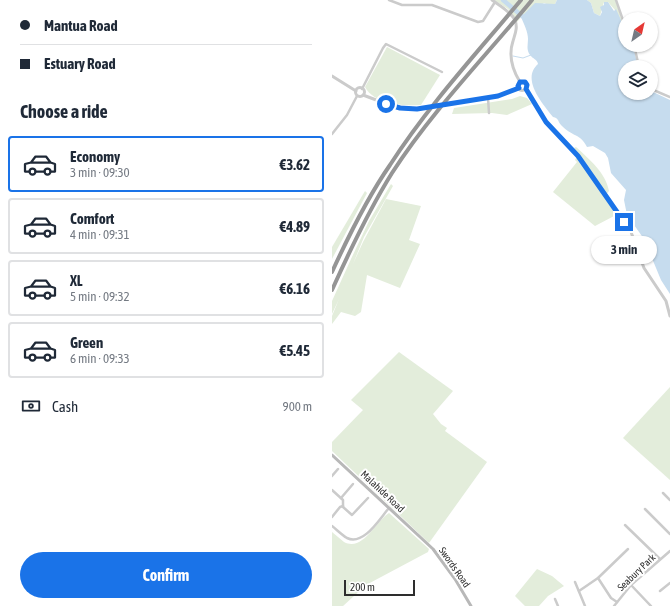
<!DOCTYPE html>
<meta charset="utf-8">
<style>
body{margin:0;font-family:"Asap Condensed",sans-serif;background:#f6f6f7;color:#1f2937;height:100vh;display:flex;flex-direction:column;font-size:15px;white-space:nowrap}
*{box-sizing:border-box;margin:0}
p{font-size:13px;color:#747a83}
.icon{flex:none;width:22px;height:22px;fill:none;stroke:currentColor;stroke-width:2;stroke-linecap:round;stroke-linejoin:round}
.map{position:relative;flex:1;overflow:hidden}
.sheet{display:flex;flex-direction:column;background:#fff;width:332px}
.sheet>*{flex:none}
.top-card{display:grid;align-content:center;height:88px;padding:0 20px;background:#fff}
.needle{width:26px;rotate:34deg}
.controls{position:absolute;left:286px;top:12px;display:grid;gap:8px}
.controls a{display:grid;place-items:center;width:40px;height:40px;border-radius:50%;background:#fff;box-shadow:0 1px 3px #0004;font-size:20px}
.scale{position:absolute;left:12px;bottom:10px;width:71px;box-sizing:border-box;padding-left:4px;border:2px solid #2e2e2e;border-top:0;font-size:11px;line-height:14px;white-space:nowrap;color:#2e2e2e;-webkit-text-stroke:3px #fff;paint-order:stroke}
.end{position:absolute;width:18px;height:18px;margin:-9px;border:5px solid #1a73e8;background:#fff;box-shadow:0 0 0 2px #fff}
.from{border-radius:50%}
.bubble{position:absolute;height:28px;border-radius:14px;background:#fff;box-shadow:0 1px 3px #0004;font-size:13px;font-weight:700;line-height:28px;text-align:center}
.top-card b{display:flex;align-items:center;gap:14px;height:38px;font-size:15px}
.top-card b+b{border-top:1px solid #e0e1e3}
.top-card i{width:10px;height:10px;background:#1f2937}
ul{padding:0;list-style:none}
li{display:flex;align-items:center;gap:12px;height:56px;margin:0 8px 6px;padding:0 12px;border:2px solid #e0e1e3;border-radius:4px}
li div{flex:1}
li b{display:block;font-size:15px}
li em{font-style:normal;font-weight:700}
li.on{border-color:#1a73e8}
li>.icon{width:36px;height:36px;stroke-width:1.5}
h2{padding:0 20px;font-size:18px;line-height:48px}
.pay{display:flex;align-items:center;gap:10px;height:44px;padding:0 20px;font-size:15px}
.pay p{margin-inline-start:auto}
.primary-button{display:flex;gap:8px;margin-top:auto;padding:8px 20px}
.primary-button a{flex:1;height:46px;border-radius:24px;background:#1a73e8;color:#fff;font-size:16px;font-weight:700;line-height:46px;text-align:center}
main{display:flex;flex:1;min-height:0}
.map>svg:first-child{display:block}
.green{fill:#e3eddb}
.water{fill:#c6dcee}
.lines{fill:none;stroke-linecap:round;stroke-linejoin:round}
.stream{stroke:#c6dcee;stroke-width:1}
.river{stroke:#c6dcee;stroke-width:4.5}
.minor{stroke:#cbcbcb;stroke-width:2.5}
.tertiary{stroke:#cbcbcb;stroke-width:3}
.secondary{stroke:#b8b8b8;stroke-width:3}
.motorway{stroke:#959595;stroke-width:4}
.route{stroke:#1a73e8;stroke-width:5}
.labels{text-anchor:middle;stroke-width:4;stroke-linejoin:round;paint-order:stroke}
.street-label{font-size:10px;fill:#2e2e2e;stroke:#fff}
</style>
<main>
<section class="sheet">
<div class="top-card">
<b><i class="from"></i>Mantua Road</b>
<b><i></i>Estuary Road</b>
</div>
<h2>Choose a ride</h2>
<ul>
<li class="on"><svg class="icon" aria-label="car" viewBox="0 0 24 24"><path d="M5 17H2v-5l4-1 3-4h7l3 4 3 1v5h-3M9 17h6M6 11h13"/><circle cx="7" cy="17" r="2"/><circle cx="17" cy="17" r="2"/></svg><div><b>Economy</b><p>3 min · 09:30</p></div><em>€3.62</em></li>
<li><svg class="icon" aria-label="car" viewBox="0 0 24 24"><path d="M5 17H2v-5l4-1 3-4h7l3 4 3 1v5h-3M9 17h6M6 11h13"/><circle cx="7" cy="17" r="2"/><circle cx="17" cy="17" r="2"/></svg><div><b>Comfort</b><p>4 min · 09:31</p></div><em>€4.89</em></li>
<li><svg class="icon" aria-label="car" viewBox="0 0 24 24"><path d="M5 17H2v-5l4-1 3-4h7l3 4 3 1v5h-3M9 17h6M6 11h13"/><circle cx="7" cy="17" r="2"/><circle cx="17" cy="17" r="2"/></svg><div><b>XL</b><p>5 min · 09:32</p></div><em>€6.16</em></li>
<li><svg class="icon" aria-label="car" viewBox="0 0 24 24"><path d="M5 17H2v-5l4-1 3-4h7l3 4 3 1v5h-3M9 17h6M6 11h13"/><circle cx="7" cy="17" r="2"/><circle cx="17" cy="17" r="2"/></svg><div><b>Green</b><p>6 min · 09:33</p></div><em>€5.45</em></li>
</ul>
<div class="pay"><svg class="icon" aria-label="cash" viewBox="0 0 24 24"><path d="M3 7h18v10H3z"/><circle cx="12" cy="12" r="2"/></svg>Cash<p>900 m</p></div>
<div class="primary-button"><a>Confirm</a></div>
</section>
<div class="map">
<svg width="338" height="606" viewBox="0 0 338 606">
<rect width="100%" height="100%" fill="#fff"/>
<g class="green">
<path d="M162 0H225L223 4 217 5 212 3 190 16 185 22 176 9Z"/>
<path d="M255 0H283L293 29 283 10 276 2H272L268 16 262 13 259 3Z"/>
<path d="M55 47 108 75 89 105C72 106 43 105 33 87Z"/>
<path d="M188 96 195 98 200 104 175 115 160 113 120 114 122 108 180 99Z"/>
<path d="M244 147C257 159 274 173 277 191L273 196 284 215 263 226 221 192 245 162 243 160 246 155 242 148Z"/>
<path d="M59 184 61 186 32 237 21 264 31 242 54 199 89 206 77 240 88 244 68 288 35 275 29 312 23 316 9 312 0 324V316L7 299 0 314V301L19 259 37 221Z"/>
<path d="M33 191 35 193 0 259V247Z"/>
<path d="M67 352 121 391 101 414 109 424 115 428 113 431 155 462 97 543 0 451V442L31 410 19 400Z"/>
<path d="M338 387V480L291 438Z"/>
<path d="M57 513 97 549 96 552 34 585 11 606H0V532C4 535 8 539 12 542 31 552 44 521 57 513Z"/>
<path d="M205 569 220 576 232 586 216 596 207 606H193L183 596Z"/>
</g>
<path class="water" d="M225 0H255L259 3 262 13 268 16 270 12 268 7 272 5V2H276L282 11 284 9 293 29V45H301L306 67H293V93H319V91L338 100V294L329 280 312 239 295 215 292 200 294 190 279 173 276 158 273 153 261 146 255 147C248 133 240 137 229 125 226 122 227 118 221 117 210 103 189 79 206 64 205 59 201 59 198 55 194 50 196 44 196 39 196 32 192 24 189 17L203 3 223 4Z"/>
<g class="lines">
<path class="stream" d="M181 56 191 58 199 55"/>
<path class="river" d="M171 0 190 16"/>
<g class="minor">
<path d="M57 0 70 5H100L146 22 151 21 163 2"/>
<path d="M284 0 293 26"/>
<path d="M302 45 307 67"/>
<path d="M30 89 51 48 54 44 110 72"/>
<path d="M319 89 338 97"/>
<path d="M156 98 157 113"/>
<path d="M0 134 15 115 25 96"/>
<path d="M0 476 6 469"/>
<path d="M0 490 11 500V507L20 515 36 498"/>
<path d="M331 493 338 500"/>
<path d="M9 498 21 484"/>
<path d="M313 509 338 534"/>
<path d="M0 517 8 507 11 506"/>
<path d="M293 525 328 559"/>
<path d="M0 526C5 530 10 535 15 538 32 546 48 518 57 508"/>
<path d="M266 578 279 598 285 602"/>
<path d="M243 582 253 606"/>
<path d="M299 585 319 606"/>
<path d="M247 591 266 578 296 549"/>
<path d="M328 591 338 583"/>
<path d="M223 599 226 606"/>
<path d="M282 606 299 585 338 551"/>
</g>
<g class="tertiary">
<path d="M160 0C168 6 178 11 183 20 186 28 183 34 181 41 176 56 180 69 188 82"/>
<path d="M0 76 24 91"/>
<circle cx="190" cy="86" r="4.5"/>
<circle cx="28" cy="92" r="4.5"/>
<path d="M194 89 214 122 246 156 299 232 312 268 334 301 338 316"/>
<path d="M31 95 60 106 85 109 166 96 187 88"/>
</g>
<path class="secondary" d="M0 455 101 549 123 579 139 606"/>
<g class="motorway">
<path d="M0 272C17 235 35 198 58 165 96 106 144 54 189 0"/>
<path d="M0 290C18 250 37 210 60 173 100 111 153 57 200 0"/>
</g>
</g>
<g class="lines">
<path class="route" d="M54 104 68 108 85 109 166 96 187 88 186 86 188 82H193L195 85 194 89 214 122 246 156 292 222"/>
</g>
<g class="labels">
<g class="street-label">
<text transform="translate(51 491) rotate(43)" y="4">Malahide Road</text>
<text transform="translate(123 567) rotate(55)" y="4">Swords Road</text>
<text transform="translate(304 572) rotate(-44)" y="4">Seabury Park</text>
</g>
</g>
</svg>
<div class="controls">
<a><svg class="needle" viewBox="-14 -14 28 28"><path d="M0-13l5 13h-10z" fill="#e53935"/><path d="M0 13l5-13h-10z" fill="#747a83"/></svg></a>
<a><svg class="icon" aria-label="layers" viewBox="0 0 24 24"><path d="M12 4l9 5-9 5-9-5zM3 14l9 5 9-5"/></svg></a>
</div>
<div class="scale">200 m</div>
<i class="end from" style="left:54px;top:104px"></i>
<i class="end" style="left:292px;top:222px"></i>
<div class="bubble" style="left:259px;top:236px;width:66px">3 min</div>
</div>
</main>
